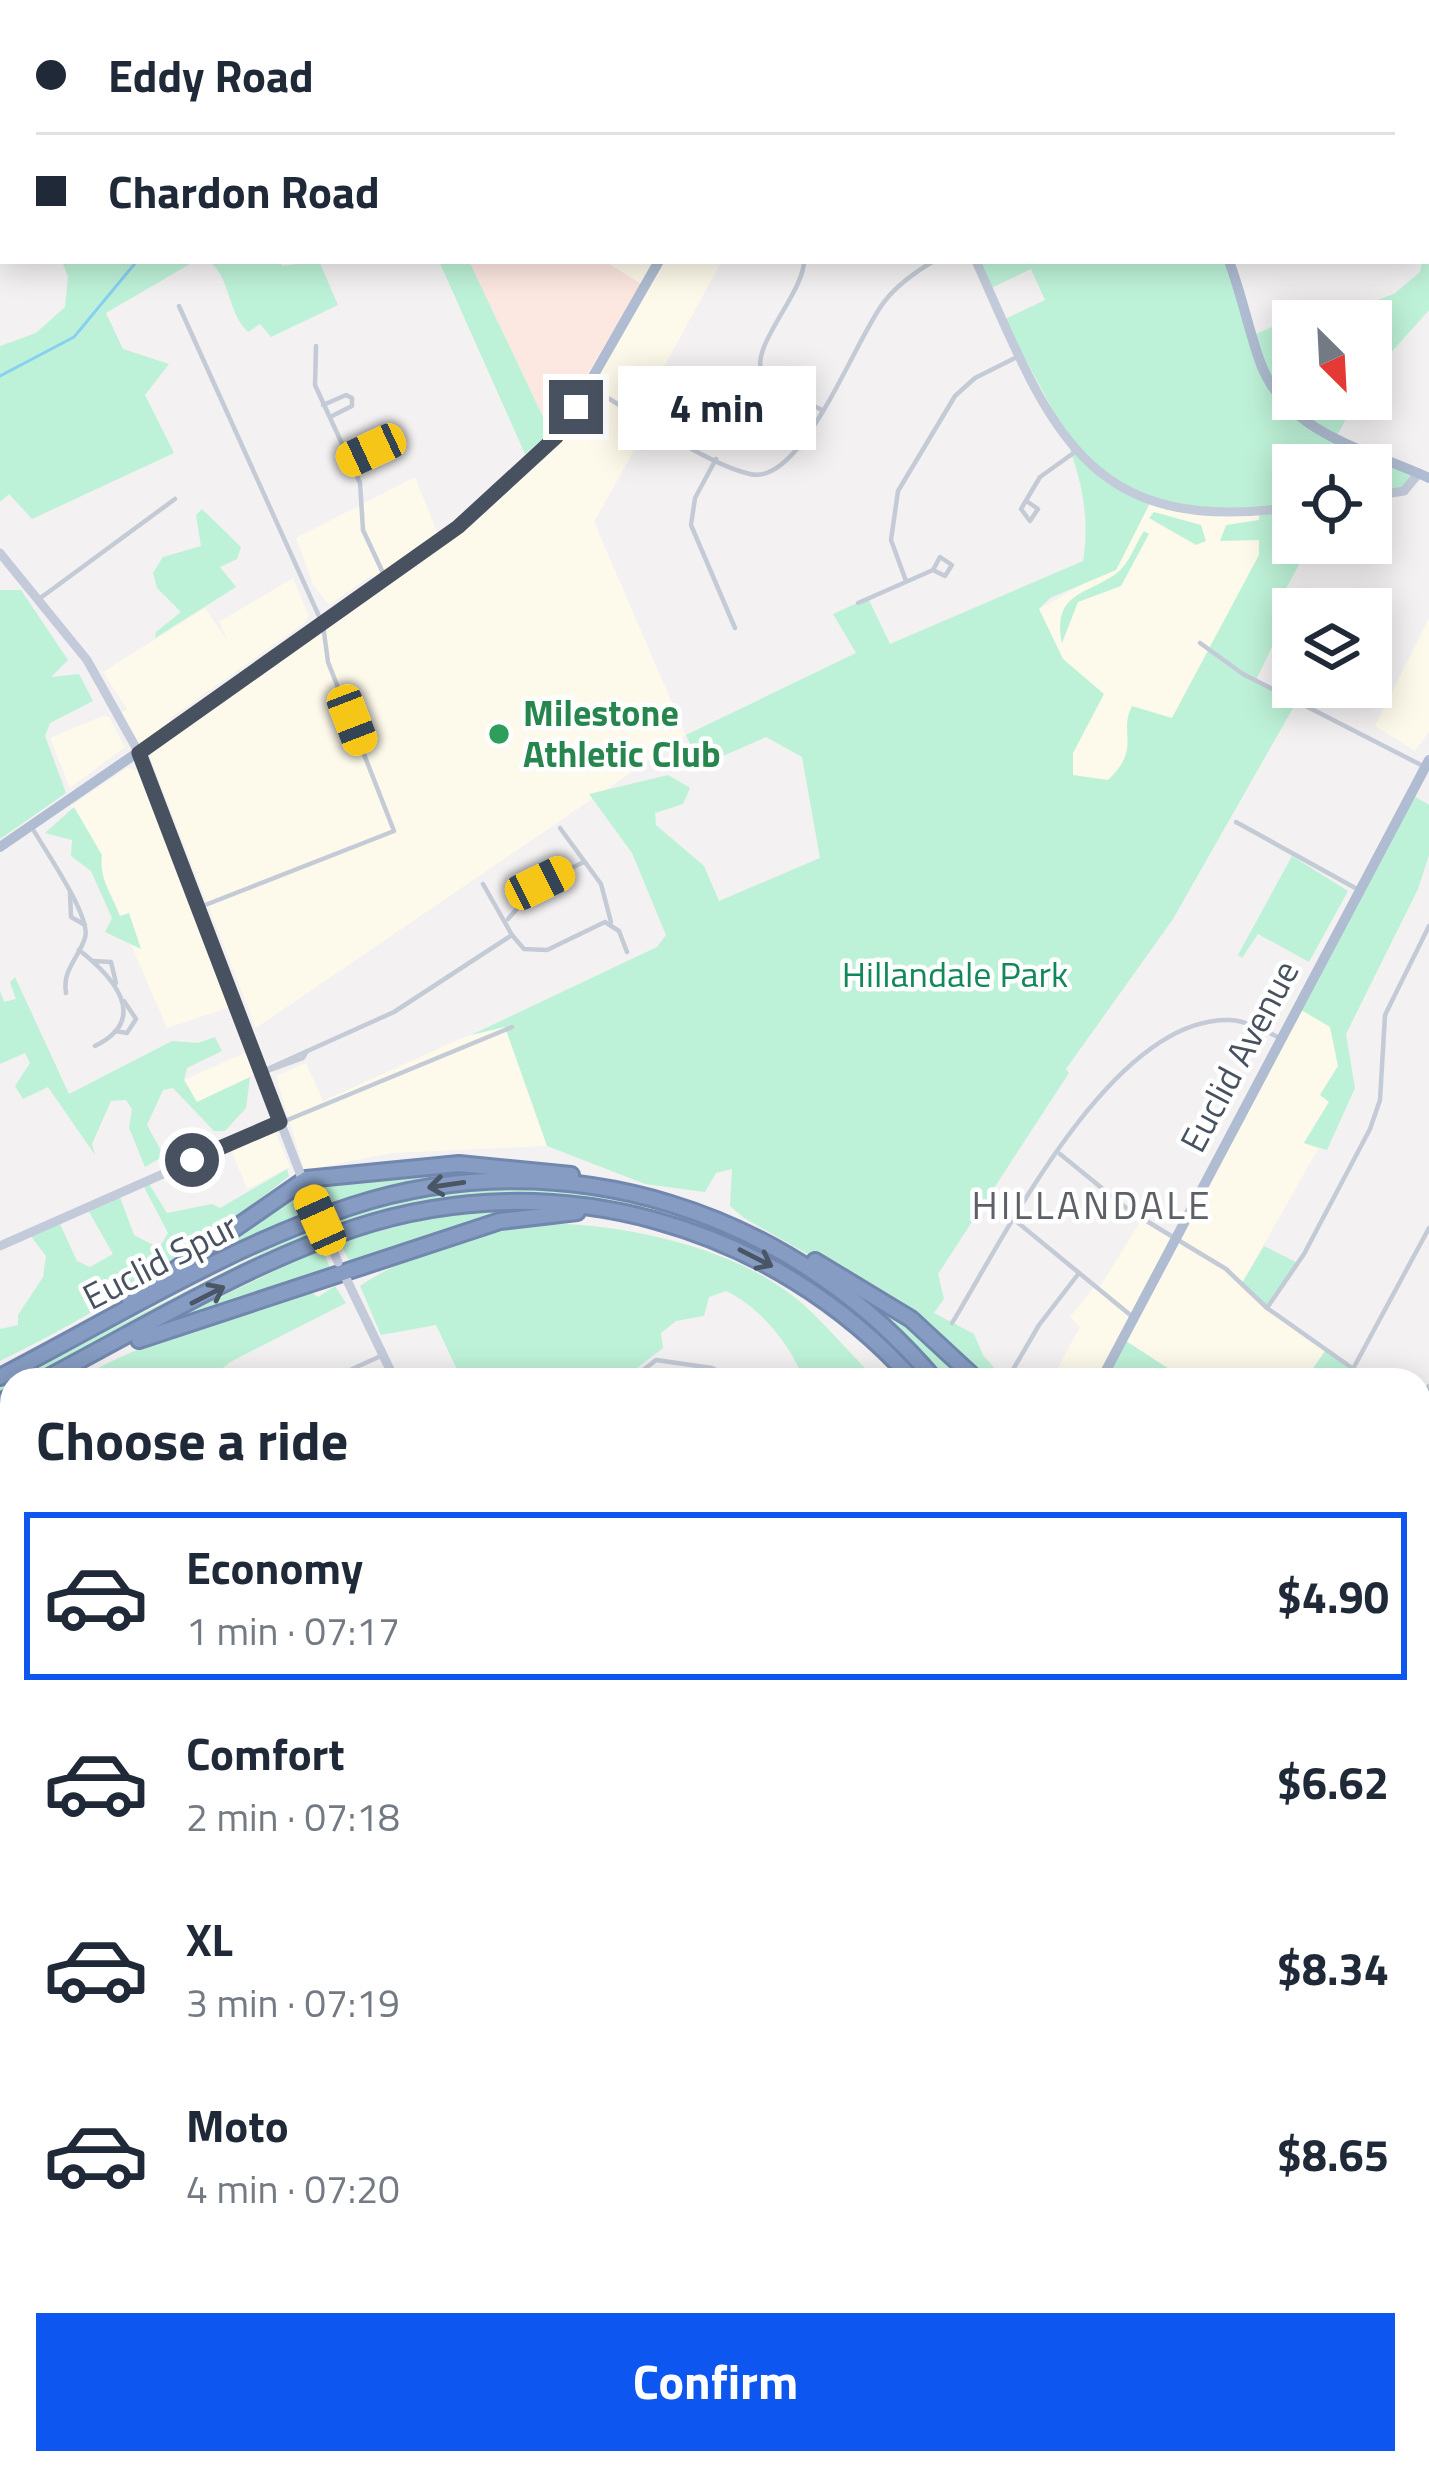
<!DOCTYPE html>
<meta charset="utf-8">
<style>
body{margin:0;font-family:"Titillium Web",sans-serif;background:#f2f2f3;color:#1f2937;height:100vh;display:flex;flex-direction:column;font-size:45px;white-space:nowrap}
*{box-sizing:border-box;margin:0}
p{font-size:39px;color:#747a83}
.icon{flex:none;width:66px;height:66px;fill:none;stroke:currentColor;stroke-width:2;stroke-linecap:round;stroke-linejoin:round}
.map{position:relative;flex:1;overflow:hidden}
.drawer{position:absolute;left:0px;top:1368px;width:1431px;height:1107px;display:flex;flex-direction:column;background:#fff;border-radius:36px 36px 0 0;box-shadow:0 6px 30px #0003}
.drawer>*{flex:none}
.hud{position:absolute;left:0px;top:0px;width:1431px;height:264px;box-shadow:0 6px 30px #0003;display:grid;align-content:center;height:264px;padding:0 36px;background:#fff}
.needle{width:78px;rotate:156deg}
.fabs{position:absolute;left:1272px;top:300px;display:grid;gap:24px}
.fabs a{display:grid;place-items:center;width:120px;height:120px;border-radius:0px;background:#fff;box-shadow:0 6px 30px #0003;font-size:60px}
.end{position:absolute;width:54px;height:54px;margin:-27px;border:15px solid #475160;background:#fff;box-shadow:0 0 0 6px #fff}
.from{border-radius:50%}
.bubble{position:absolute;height:84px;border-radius:0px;background:#fff;box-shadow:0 6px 30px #0003;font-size:39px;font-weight:700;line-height:84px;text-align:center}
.car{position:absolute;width:36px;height:72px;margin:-36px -18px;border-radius:15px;box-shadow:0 0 9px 3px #0007;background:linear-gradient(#f5c518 24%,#345 0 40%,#f5c518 0 76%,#345 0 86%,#f5c518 0)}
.hud b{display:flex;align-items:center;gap:42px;height:114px;font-size:45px}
.hud b+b{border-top:3px solid #e0e1e3}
.hud i{width:30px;height:30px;background:#1f2937}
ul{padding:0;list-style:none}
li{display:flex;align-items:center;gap:36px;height:168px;margin:0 24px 18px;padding:0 12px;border:6px solid transparent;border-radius:0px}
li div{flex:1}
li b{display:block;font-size:45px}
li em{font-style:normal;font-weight:700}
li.on{border-color:#0e56f0}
li>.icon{width:108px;height:108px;stroke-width:1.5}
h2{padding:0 36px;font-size:54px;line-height:144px}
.cta{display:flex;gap:24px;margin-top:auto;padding:24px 36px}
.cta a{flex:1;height:138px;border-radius:0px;background:#0e56f0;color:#fff;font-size:48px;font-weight:700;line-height:138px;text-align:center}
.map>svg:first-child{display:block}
.commercial{fill:#fdfaeb}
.medical{fill:#fde7e1}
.green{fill:#bef2d8;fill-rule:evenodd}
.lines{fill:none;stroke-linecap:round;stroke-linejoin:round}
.stream{stroke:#88d0f2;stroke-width:3}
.highway-casing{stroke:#7187ae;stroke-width:20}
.street{stroke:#c4cbd6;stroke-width:4.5}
.secondary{stroke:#c3cbda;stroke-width:9}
.primary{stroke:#afbcd1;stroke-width:10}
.highway{stroke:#869cc2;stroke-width:14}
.rail-casing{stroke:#b3b5bb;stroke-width:8}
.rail{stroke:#fff;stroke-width:3;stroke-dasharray:9;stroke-linecap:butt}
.secondary-bridge{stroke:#c3cbda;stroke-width:9}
.oneway{stroke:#4a5565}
.route{stroke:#475160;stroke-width:15}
.leisure-dot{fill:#2e9e5b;stroke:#fff;stroke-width:4.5}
.labels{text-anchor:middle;stroke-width:9;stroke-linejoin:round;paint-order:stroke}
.leisure-label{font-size:36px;font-weight:bold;fill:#27864d;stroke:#fff;text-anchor:start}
.park-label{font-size:36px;fill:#12875a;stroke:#fff}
.street-label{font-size:36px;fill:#475160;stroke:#fff}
.neighbourhood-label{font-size:39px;letter-spacing:3px;fill:#5d6066;stroke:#fff}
</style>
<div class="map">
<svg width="1429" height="2474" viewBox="0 0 1429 2474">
<rect width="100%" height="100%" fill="#f3f1f1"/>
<g class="commercial">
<path d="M479 261H722L638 414 650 422 594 522 686 735 256 1028 151 760 152 751 487 511 557 440Z"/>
<path d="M415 477 439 537 376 581 372 575 329 605 313 585 296 538Z"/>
<path d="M1151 501 1259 512V555L1172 718 1108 780 1080 779 1072 775 1073 753 1104 694 1063 659 1039 609 1120 563Z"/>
<path d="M293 578 309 616 303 624 169 719 174 727 139 751 121 713 127 709 103 672 205 608 229 643 219 622Z"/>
<path d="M1429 618V732L1415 751 1375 726Z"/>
<path d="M102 716 109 717 125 747 70 788 50 738Z"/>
<path d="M127 768 138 770 145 784 231 1007 167 1028 71 806Z"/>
<path d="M1298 1008 1330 1027 1338 1066 1320 1094 1329 1101 1304 1143 1318 1149 1242 1283 1325 1351 1305 1380H1186L1123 1339 1101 1380H1051L1080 1327 1070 1317 1095 1286 1099 1288 1142 1219 1174 1238Z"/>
<path d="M505 1026 547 1146 392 1153 304 1170 276 1076 306 1063 323 1101 464 1037Z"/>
<path d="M249 1051 257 1074 197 1102 184 1080Z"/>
<path d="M273 1127 290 1167 247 1189 229 1144Z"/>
<path d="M450 2463H519L545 2474H445Z"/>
<path d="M569 2463H628L624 2474H564Z"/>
</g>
<path class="medical" d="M469 261H605L641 284 555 428 545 421Z"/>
<g class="green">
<path d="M1138 0H1429V310L1371 375V321H1293V399H1357L1335 439 1419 473 1404 491 1371 496V465H1293V543H1311L1273 612 1285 620 1256 680 1297 701 1173 919 1066 1069 1069 1073 938 1274 944 1299 934 1313 974 1334 983 1355 1005 1380H986L932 1325 744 1218 730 1206 732 1169 716 1173 705 1192 645 1184 547 1146 505 1027 471 1035 657 947 666 935 632 853 589 794 668 775 690 788 683 804 655 813 656 825 704 866 719 901 820 858 802 757 766 737 700 766 686 735 856 653 833 614 868 598 890 644 1083 561C1098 471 1045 397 1003 320L1045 300 1031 269 989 289 976 261H1229L1254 335 1303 313 1320 320 1394 294 1420 272 1422 261H1428V3ZM1151 501 1196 514 1259 513V520L1226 525 1220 541 1259 540V555L1172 718 1132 706C1118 733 1142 748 1108 780L1073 775V753L1104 694 1063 659 1039 609 1050 598 1116 570Z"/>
<path d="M62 261H195L106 313 123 349 169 364 145 395 174 453 32 519 9 494 0 502V346L36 333 65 307 68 277Z"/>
<path d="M209 261H280L282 266 319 261 338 305 271 337 260 324 248 332C226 310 232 280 209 261Z"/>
<path d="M439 261H469L545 421 555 428 525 454Z"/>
<path d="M202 509 241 547 237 559 220 567 236 587 155 638 156 632 181 612 157 588 153 573 163 557 201 546 196 515Z"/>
<path d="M1154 512 1201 525 1206 541 1196 545 1149 518Z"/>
<path d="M1144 531 1149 534 1121 586 1078 602 1062 643C1052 592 1087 595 1117 573 1130 563 1135 544 1144 531Z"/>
<path d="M0 590H21L68 660 51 677 79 674 93 701 50 723 45 736 66 793 0 839Z"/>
<path d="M1411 794 1429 805V855L1418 889 1346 1034 1355 1088 1327 1150 1304 1143 1329 1102 1320 1095 1338 1066 1330 1027 1298 1008Z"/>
<path d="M74 807 102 855C99 879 111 892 120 916L129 913 141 949 105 932 112 918 91 871 71 856 72 840 45 833Z"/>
<path d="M1292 856 1348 891 1309 962 1258 934 1242 958 1238 955Z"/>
<path d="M15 977 69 1094 172 1041 198 1043 215 1037 222 1051 187 1068 184 1080 197 1102 250 1077 246 1108 225 1131H214L173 1088 163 1090 147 1125 164 1156 145 1167 129 1128 132 1109 126 1100 111 1101 92 1144 95 1155 48 1087 23 1099 15 1086 30 1063 25 1053 0 1064V991L4 1002 16 999 10 982Z"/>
<path d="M453 1168 496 1174 401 1186 325 1208 316 1188Z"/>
<path d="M287 1169 289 1176C200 1248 103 1311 0 1361V1329L18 1325V1315L43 1277 46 1256 30 1235 60 1224 77 1261 90 1267 113 1254 88 1210 120 1197 134 1235 159 1248 168 1233 143 1185 149 1184 167 1213 212 1204 220 1208Z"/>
<path d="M517 1186C640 1194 760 1227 857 1308 882 1329 905 1356 928 1380H921C768 1205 551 1158 334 1228L330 1220 416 1196Z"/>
<path d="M295 1192 308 1215 164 1285Z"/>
<path d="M544 1208 351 1264 339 1241 456 1212Z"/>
<path d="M542 1223C625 1224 740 1247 805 1306 830 1329 852 1356 877 1380H804C791 1345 759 1306 726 1291L709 1297 704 1316 676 1321 661 1333 663 1348 621 1380H462L436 1325 381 1335 360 1286C411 1251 481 1235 542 1223Z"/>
<path d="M313 1227 317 1235 28 1380H12V1389L0 1395V1385Z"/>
<path d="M1264 1246 1298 1263 1267 1308 1242 1283Z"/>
<path d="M322 1248 331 1270 165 1324Z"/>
<path d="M335 1286 346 1303 230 1362 208 1380H77C150 1336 232 1321 311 1292L318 1297Z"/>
<path d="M856 1292 890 1309 973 1380H944L908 1337Z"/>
<path d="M1123 1339 1186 1380H1101Z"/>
<path d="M1325 1351 1354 1371 1347 1380H1305Z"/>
<path d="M12 1458V1579L6 1572 0 1575V1465Z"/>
<path d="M1429 1771V1894L1419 1889V1794Z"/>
<path d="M0 1908 12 1918V2112L0 2099Z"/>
</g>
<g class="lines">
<g class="stream">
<path d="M1314 0 1329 3"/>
<path d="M442 3 447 0"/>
<path d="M1363 3 1364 0"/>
<path d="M0 23H3"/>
<path d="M0 376 74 337 137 261"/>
</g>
<g class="highway-casing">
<g id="highway">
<path d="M815 1261 911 1319 977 1380"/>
<path d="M130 1301 306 1179 459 1164 571 1175"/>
<path d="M139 1340 500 1221 577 1212"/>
<path d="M0 1377C114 1318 229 1246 352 1206 565 1137 793 1211 935 1380"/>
<path d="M43 1380C144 1327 247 1264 355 1228 555 1162 773 1224 913 1380"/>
<path d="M0 1402 12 1396"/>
<path d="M1419 1906 1429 1911"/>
<path d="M1419 1927 1429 1933"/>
</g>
</g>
<g class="street">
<path d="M681 3 689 0"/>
<path d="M804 261C804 293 747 350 763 374 773 390 804 400 820 409"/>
<path d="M179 306 323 625 328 662 394 831 200 907"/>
<path d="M316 346 315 385 360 483 363 530 384 575"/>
<path d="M588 386C630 410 705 464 750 474 802 487 855 339 884 302 898 284 915 272 934 261"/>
<path d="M323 405 346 395 352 398V406L330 417"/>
<path d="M716 459 695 498 691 525 735 628"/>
<path d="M349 460 371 450 380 457 357 475"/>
<path d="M1028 502 1038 509 1030 521 1021 509 1040 477 1075 452"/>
<path d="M906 581 891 540 898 491 955 396 975 378 1019 356"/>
<path d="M39 599 175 499"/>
<path d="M858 603 933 570 940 557 952 565 945 576 933 570"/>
<path d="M1200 643 1243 674 1425 767"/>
<path d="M1236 822 1357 889"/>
<path d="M31 826C44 849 92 917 85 938 78 959 62 970 66 993"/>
<path d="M560 828 601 884 611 922"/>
<path d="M483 884 512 935"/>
<path d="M70 893 71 917 85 925"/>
<path d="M508 919 540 883 584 862"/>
<path d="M79 950C111 975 152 1018 95 1046"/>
<path d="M93 961 111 962 116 983"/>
<path d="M115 1031 127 1033 136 1019 124 1001"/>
<path d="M263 1071 394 1012 512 935 524 949 547 950 605 922 619 931 627 952"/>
<path d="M265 1072 303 1058 307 1051"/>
<path d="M285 1121 512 1027"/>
<path d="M1060 1154 1130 1211 1226 1269 1267 1308 1369 1380"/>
<path d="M1017 1222 1134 1318"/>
<path d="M1267 1308 1304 1254 1370 1129 1380 1100 1385 1015 1429 926"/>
<path d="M952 1323C1006 1235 1112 1016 1230 1020 1248 1021 1265 1031 1282 1039"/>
<path d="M328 1380 383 1355"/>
<path d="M631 1380 656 1360 712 1368 735 1380"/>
<path d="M1007 1380 1039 1325 1079 1273"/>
<path d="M1347 1380 1429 1228"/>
<path d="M1419 1405 1429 1386"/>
<path d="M1419 1411 1429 1416"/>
<path d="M1419 1615 1429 1599"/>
<path d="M5 1618 12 1631"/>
<path d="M0 1621 12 1615"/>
<path d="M0 1747 12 1758"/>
<path d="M0 1855 12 1866"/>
<path d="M0 2174 12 2186"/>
<path d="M0 2301 12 2312"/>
<path d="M0 2399 12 2409"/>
<path d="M56 2463 62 2474"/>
<path d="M242 2463 248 2474"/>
<path d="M530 2463 557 2474"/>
<path d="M307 2474 313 2463"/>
<path d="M896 2474 899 2463"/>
<path d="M1119 2474 1124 2463"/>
</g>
<g class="secondary">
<path d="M976 261C1049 424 1083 538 1293 507"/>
<path d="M1371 496 1404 491 1419 473"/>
<path d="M0 553 87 660 139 753 303 1181"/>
<path d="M0 1246 281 1122"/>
<path d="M343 1272 395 1380"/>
<path d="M142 2474 149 2463"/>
</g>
<g class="primary">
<path d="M770 0 771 3"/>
<path d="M1080 0 1081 3"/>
<path d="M1229 261C1241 293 1248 327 1259 359 1285 435 1365 448 1429 478"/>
<path d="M0 847 345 610 488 501 568 420 659 261"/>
<path d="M1101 1380 1429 760"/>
<path d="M625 2474 629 2463"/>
</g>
<use href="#highway" class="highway"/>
<g class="rail-casing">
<g id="rail">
<path d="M1419 1773 1429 1752"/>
<path d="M1419 2198 1429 2182"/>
<path d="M1080 2474 1085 2463"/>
<path d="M1245 2474 1251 2463"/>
</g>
</g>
<use href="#rail" class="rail"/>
<path class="secondary-bridge" d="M308 1194 338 1262"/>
</g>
<defs><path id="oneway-shaft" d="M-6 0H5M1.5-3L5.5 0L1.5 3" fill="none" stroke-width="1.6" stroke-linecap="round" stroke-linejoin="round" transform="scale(3)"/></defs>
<g class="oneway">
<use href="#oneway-shaft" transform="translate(446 1185) rotate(172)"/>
<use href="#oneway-shaft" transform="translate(756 1258) rotate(27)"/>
<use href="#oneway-shaft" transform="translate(208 1295) rotate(-27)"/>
</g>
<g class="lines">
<path class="route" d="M192 1160 280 1122 139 753 458 527 556 437 576 407"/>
</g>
<circle class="leisure-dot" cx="499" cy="734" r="12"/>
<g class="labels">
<g class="leisure-label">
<text x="523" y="726">Milestone<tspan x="523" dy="41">Athletic Club</tspan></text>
</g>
<g class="park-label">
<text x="955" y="987">Hillandale Park</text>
</g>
<g class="street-label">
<text transform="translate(1239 1056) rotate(-62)" y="13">Euclid Avenue</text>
<text transform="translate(160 1261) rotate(-27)" y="13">Euclid Spur</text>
</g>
<g class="neighbourhood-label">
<text x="1092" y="1219">HILLANDALE</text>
</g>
</g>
</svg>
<div class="fabs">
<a><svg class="needle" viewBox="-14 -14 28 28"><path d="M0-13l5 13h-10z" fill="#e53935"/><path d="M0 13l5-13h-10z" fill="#747a83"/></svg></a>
<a><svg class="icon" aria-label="locate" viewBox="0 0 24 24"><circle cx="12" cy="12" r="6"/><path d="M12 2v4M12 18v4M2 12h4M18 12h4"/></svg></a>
<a><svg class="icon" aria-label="layers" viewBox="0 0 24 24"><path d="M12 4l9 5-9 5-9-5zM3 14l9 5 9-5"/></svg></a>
</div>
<i class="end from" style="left:192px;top:1160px"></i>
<i class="end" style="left:576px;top:407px"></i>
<div class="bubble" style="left:618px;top:366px;width:198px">4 min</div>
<i class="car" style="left:371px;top:450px;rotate:245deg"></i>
<i class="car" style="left:352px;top:720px;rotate:159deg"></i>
<i class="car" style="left:540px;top:883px;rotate:64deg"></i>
<i class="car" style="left:320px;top:1220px;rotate:336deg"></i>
<div class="hud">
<b><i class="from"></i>Eddy Road</b>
<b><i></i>Chardon Road</b>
</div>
<section class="drawer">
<h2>Choose a ride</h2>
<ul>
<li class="on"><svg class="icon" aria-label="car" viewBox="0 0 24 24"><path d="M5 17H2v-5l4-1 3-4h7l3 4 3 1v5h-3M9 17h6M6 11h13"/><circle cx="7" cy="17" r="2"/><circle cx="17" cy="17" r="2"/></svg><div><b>Economy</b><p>1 min · 07:17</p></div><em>$4.90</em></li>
<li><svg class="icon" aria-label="car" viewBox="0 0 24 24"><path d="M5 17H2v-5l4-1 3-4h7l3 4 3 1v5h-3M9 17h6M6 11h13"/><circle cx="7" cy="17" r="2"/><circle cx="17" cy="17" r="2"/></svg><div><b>Comfort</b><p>2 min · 07:18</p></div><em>$6.62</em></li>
<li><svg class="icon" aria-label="car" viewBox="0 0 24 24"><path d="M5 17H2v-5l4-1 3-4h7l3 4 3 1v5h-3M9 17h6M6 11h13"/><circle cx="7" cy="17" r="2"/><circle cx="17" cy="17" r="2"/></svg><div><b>XL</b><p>3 min · 07:19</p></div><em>$8.34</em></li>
<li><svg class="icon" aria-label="car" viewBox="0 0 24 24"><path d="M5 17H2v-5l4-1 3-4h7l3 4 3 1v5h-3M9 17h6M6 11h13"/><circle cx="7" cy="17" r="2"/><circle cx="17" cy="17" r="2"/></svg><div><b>Moto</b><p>4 min · 07:20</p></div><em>$8.65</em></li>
</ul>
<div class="cta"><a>Confirm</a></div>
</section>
</div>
